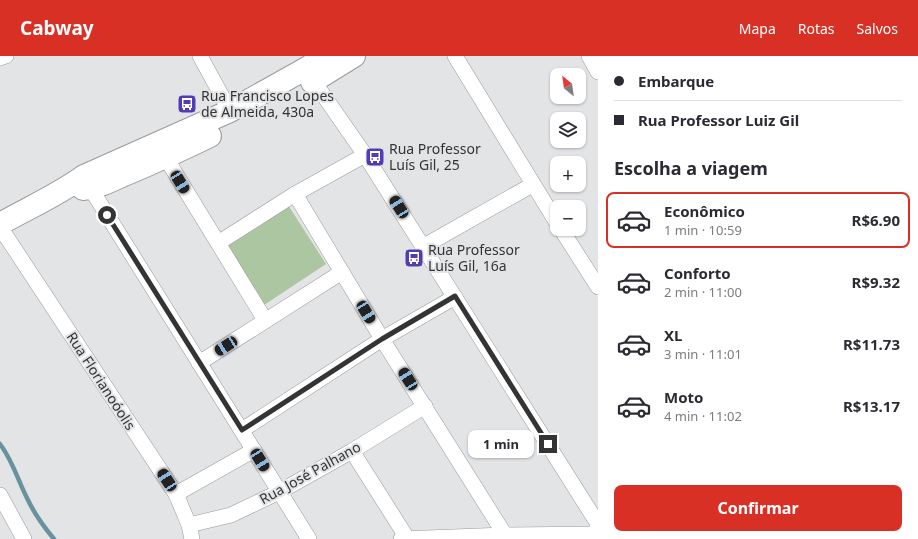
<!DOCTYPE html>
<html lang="pt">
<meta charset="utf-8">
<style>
body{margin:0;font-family:"Noto Sans",sans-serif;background:#f2f2f3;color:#2b2b33;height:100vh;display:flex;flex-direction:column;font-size:15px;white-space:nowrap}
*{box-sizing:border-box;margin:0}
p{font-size:13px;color:#7c7c81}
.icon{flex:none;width:22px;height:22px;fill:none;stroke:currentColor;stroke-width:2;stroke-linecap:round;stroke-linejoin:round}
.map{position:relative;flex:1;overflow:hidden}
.details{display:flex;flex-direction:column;background:#fff;width:320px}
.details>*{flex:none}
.top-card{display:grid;align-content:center;height:88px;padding:0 16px;background:#fff}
.needle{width:26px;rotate:331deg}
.tools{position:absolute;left:550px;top:12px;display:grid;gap:8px}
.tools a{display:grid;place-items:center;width:36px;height:36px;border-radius:8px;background:#fff;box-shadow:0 1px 3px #0004;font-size:20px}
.end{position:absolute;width:18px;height:18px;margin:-9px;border:5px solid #343435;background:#fff;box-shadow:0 0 0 2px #fff}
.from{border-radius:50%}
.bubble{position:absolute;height:28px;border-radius:8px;background:#fff;box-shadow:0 1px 3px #0004;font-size:13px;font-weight:700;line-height:28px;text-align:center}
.car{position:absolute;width:12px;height:24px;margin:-12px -6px;border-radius:5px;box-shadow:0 0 3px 1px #0007;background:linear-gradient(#222 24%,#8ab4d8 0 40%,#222 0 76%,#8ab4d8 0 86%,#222 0)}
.top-card b{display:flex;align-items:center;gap:14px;height:38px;font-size:15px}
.top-card b+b{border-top:1px solid #e1e1e2}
.top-card i{width:10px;height:10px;background:#2b2b33}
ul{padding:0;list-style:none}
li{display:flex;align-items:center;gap:12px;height:56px;margin:0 8px 6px;padding:0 8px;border:2px solid transparent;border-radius:8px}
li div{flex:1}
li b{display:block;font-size:15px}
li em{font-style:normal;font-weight:700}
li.active{border-color:#d93025}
li>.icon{width:36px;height:36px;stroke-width:1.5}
h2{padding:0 16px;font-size:18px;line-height:48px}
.button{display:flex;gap:8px;margin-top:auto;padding:8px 16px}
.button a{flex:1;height:46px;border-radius:8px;background:#d93025;color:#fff;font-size:16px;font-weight:700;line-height:46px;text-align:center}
header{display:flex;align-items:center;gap:24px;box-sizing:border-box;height:56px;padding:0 20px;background:#d93025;color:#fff}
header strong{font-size:19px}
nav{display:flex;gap:22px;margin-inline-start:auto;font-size:14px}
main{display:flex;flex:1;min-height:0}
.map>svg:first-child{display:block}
.green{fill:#abc6a0}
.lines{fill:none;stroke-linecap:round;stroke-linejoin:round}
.stream{stroke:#68929d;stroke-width:4.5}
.minor-casing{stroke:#999a9c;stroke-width:16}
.tertiary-casing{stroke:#999a9c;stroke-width:20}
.secondary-casing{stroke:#999a9c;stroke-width:24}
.minor{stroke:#fff;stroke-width:15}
.tertiary{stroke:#fff;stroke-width:19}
.secondary{stroke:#fff;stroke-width:22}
.route{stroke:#343435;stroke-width:5}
.labels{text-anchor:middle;stroke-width:4;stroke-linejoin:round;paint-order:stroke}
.poi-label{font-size:14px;fill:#343435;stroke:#e3e4e6;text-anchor:start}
.street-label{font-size:14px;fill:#343435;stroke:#e3e4e6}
</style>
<header>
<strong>Cabway</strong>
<nav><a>Mapa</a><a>Rotas</a><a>Salvos</a></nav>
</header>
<main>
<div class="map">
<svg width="598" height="483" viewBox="0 0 598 483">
<rect width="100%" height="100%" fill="#e3e4e6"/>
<path class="green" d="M288 149 326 208 264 249 228 190Z"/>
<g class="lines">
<path class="stream" d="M0 388C13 405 18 425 28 444 35 459 44 471 54 483"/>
<g class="minor-casing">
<g id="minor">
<path d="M200 0 230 55"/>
<path d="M455 0 557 167"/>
<path d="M589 0 598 16"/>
<path d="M0 2 6 0"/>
<path d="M308 17 365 99 598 468"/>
<path d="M166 102 265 264"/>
<path d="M86 125 309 483"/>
<path d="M295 138 382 283 505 479"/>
<path d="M0 171 176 438 189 469 192 483"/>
<path d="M561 173 598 231"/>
<path d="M218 187 295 138 365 99"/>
<path d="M424 190 532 129"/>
<path d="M199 307 342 216"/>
<path d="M242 374 382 283 455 241"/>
<path d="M352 395 407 482"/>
<path d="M176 438 254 394"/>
<path d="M0 439 24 483"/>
<path d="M189 469 231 459 279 436 352 395 425 350"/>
<path d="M401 483 505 479 597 478"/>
</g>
</g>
<g class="tertiary-casing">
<path id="tertiary" d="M595 483 598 475"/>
</g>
<g class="secondary-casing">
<g id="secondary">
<path d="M312 26 354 0"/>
<path d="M83 133C97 132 111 125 124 119 153 107 181 94 210 80"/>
<path d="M0 168C28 152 58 139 84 120L230 55 305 13 326 0"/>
</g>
</g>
<use href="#minor" class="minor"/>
<use href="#tertiary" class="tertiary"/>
<use href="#secondary" class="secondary"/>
</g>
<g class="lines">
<path class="route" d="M107 159 242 374 382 283 455 240 548 388"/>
</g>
<defs>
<g id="bus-square" transform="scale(1)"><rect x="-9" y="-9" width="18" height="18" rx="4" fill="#513cb4" stroke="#e3e4e6"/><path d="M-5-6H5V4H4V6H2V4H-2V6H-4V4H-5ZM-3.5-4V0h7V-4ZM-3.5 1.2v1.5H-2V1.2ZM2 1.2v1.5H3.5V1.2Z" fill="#fff"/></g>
</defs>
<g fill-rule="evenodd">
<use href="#bus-square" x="187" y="48"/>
<use href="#bus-square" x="375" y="101"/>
<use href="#bus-square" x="414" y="202"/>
</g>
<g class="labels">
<g class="poi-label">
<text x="201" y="45">Rua Francisco Lopes<tspan x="201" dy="16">de Almeida, 430a</tspan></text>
<text x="389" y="98">Rua Professor<tspan x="389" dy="16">Luís Gil, 25</tspan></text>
<text x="428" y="199">Rua Professor<tspan x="428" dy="16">Luís Gil, 16a</tspan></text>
</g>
<g class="street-label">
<text transform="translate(101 325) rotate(57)" y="5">Rua Florianoóolis</text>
<text transform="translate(310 417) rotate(-29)" y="5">Rua José Palhano</text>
</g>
</g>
</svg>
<div class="tools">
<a><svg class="needle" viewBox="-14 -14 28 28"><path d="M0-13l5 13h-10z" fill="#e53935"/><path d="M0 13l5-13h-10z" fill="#7c7c81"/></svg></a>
<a><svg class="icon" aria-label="layers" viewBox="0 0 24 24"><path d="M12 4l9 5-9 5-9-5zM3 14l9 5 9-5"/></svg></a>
<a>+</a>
<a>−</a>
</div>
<i class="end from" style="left:107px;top:159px"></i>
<i class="end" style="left:548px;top:388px"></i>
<div class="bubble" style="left:468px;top:374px;width:66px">1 min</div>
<i class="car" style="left:180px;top:126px;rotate:149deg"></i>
<i class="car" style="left:399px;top:151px;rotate:328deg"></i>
<i class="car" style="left:366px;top:256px;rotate:149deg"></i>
<i class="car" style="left:226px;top:290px;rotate:237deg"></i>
<i class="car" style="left:408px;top:323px;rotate:328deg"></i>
<i class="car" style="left:260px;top:404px;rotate:149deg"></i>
<i class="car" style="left:167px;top:424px;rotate:327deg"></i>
</div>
<section class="details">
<div class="top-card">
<b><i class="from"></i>Embarque</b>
<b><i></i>Rua Professor Luiz Gil</b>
</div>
<h2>Escolha a viagem</h2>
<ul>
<li class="active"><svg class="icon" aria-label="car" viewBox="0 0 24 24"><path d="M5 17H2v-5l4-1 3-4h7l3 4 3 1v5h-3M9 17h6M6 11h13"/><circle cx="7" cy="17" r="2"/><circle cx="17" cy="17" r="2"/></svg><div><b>Econômico</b><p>1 min · 10:59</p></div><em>R$6.90</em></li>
<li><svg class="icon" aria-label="car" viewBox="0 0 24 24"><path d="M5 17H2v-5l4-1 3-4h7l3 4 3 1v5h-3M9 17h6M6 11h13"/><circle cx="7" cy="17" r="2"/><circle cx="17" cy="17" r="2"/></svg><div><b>Conforto</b><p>2 min · 11:00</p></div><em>R$9.32</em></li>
<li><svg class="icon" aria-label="car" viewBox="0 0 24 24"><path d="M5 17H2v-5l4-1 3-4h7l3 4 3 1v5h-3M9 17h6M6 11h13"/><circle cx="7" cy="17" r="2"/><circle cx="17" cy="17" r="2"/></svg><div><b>XL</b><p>3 min · 11:01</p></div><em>R$11.73</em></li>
<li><svg class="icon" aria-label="car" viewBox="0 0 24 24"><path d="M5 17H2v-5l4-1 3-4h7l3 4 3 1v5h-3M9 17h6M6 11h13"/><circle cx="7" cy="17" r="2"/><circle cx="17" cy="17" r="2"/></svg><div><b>Moto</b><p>4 min · 11:02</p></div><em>R$13.17</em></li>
</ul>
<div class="button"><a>Confirmar</a></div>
</section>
</main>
